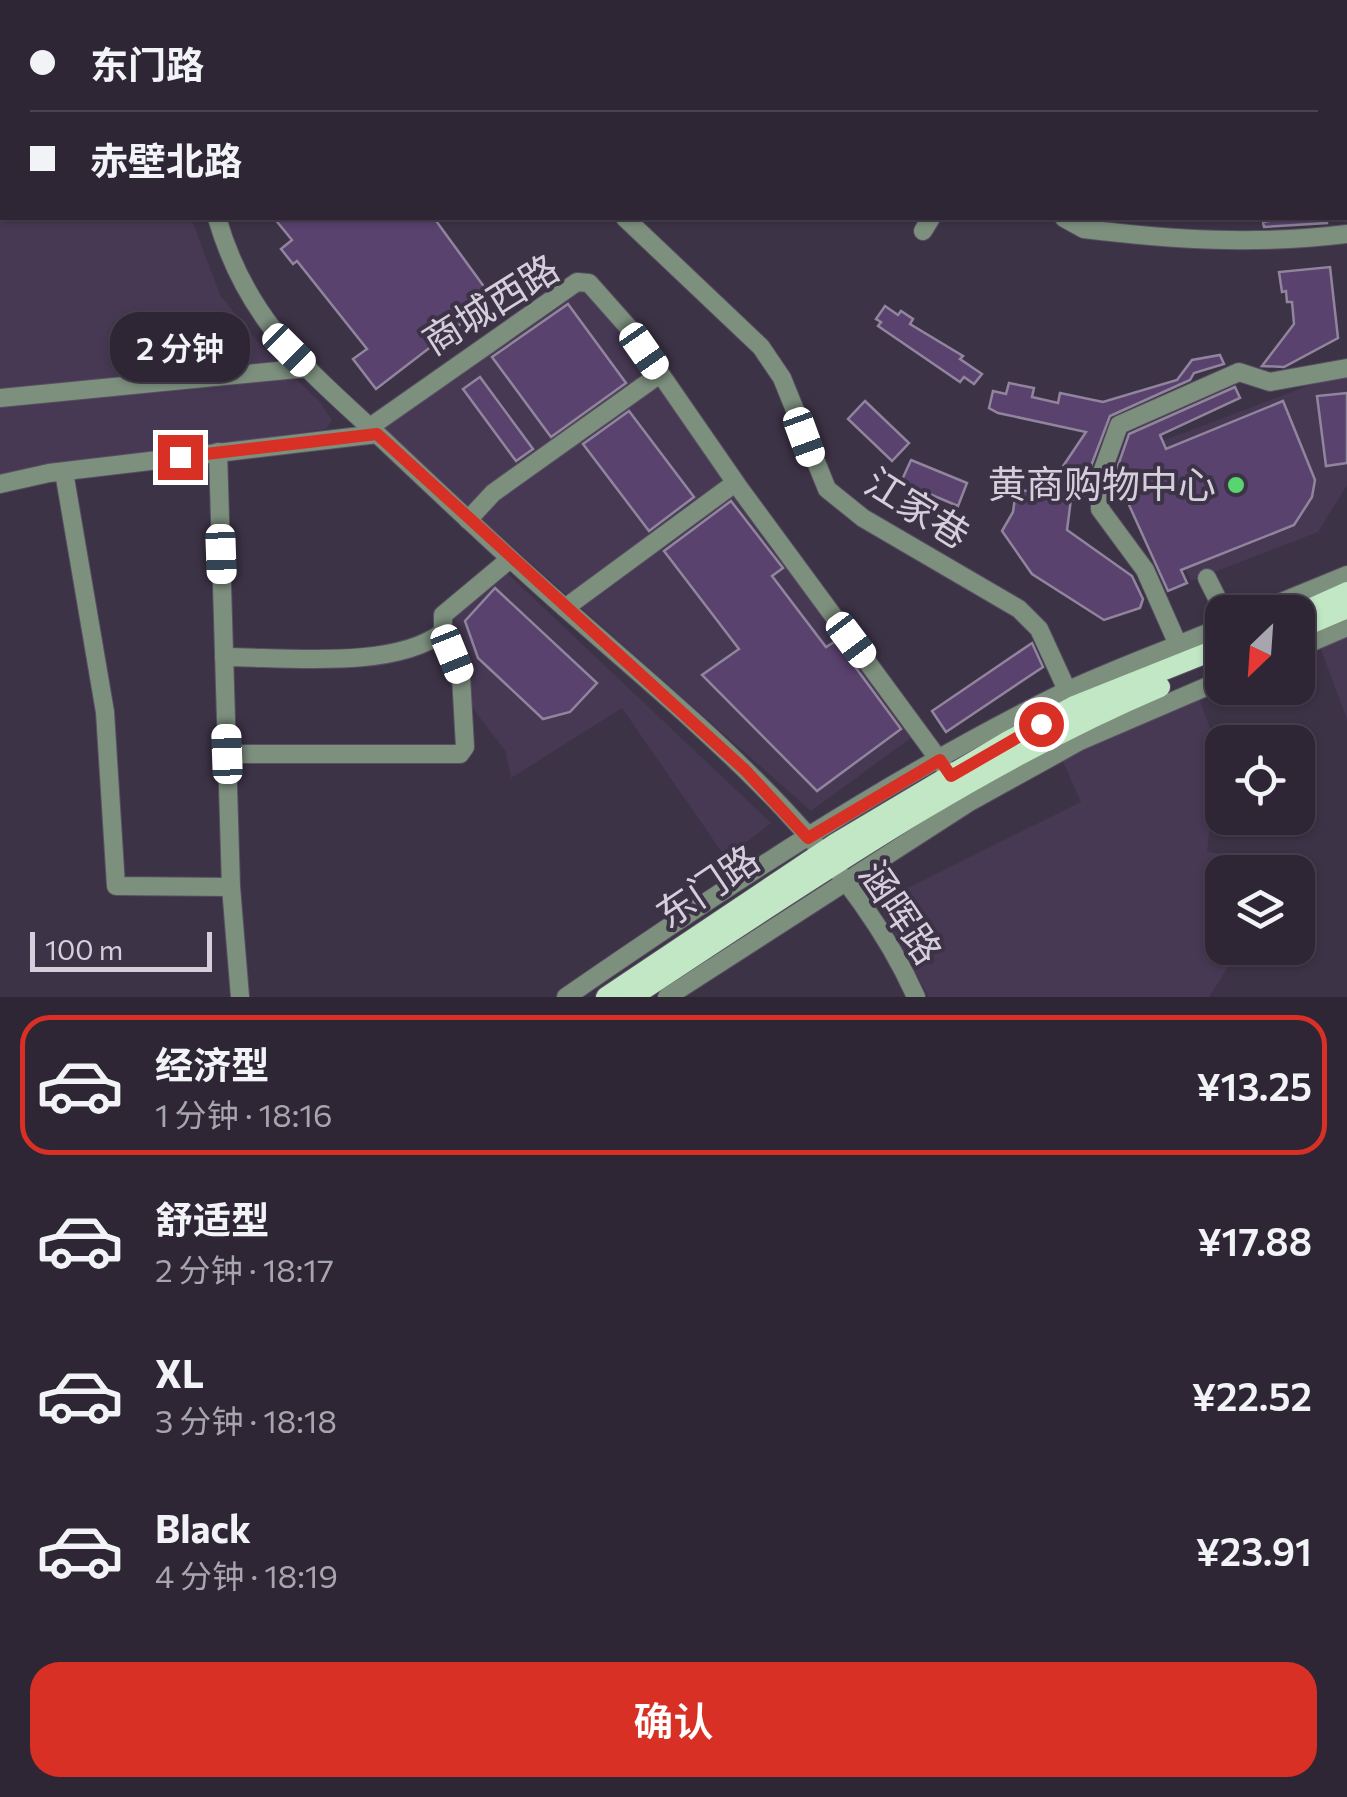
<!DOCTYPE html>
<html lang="zh">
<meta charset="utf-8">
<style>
body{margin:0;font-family:Commissioner,"Noto Sans SC",sans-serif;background:#362e3d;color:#f1f3f6;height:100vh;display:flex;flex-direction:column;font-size:38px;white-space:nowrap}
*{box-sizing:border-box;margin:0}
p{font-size:32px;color:#a7a5ad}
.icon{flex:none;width:55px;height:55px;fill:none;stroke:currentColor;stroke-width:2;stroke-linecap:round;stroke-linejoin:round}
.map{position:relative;height:997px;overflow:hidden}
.sheet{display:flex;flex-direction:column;background:#2e2635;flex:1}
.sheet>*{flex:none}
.banner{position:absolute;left:0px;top:0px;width:1348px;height:220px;box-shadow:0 2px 8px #0004,0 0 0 2px #494350;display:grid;align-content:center;height:220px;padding:0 30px;background:#2e2635}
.needle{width:65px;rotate:205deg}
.tools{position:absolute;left:1205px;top:595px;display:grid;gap:20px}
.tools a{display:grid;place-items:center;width:110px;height:110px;border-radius:20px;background:#2e2635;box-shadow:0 2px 8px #0004,0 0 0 2px #494350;font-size:50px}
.scale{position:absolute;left:30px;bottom:25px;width:182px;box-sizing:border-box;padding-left:10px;border:5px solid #d5cfdc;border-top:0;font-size:28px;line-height:35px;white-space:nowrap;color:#d5cfdc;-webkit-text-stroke:8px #3d3347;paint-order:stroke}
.end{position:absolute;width:45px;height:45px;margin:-22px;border:12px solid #d93025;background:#fff;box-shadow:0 0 0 5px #fff}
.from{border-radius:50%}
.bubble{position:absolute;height:70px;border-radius:30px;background:#2e2635;box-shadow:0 2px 8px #0004,0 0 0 2px #494350;font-size:32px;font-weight:600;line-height:70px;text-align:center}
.car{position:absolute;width:30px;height:60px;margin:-30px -15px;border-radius:12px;box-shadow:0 0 8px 2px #0007;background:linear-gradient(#fff 24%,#345 0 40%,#fff 0 76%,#345 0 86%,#fff 0)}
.banner b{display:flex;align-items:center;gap:35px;height:95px;font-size:38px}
.banner b+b{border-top:2px solid #494350}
.banner i{width:25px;height:25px;background:#f1f3f6}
ul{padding:18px 0 0;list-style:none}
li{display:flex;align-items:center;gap:30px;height:140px;margin:0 20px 15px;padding:0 10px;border:5px solid transparent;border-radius:30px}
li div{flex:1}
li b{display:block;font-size:38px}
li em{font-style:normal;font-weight:600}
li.selected{border-color:#d93025}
li>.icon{width:90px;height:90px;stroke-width:1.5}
.action{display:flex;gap:20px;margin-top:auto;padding:20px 30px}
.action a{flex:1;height:115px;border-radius:30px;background:#d93025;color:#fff;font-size:40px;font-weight:600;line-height:115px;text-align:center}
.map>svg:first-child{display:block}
.built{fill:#473954}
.building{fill:#59426e;stroke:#91859d;stroke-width:2.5}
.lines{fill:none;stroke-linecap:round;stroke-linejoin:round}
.minor-casing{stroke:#584f62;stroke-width:20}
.major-casing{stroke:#584f62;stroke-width:22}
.minor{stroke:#7d907e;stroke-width:18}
.major{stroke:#c1e7c4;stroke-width:20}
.route{stroke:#d93025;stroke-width:12}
.poi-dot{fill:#59d56f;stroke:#3d3347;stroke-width:4}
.labels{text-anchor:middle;stroke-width:8;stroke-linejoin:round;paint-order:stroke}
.street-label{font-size:38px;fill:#d5cfdc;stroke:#3d3347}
.poi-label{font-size:38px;fill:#d5cfdc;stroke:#3d3347;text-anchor:end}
</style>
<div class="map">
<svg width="1347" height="997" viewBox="0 0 1347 997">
<rect width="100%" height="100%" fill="#3d3347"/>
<g class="built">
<path d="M0 0 158 2H2L0 173Z"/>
<path d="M0 198 2 218H191L220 295 258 342 320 402 332 420 326 429 0 477Z"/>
<path d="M580 278 912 737 811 811 375 425Z"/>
<path d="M1347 371V485L1318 532 1191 581 1138 459 1144 448Z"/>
<path d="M487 565 506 572 771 823 726 858 622 708 511 778 506 752 440 665 433 623Z"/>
<path d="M1347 637V719L1320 647Z"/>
<path d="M1199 699 1218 749 1207 852 1283 860 1277 872H1222V948H1240L1209 997H929L878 903 1081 802 1062 759Z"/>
</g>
<g class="building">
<path d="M274 218H434L493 299 376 389 353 359 367 349 297 261 293 264 281 249 292 240Z"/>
<path d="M1288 218H1326L1327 223 1264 227 1263 222Z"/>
<path d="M1330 267 1338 338 1284 367 1262 366 1294 324 1292 302H1287L1286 291 1282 292 1279 272Z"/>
<path d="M568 304 626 383 551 437 492 357Z"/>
<path d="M885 306 898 315 901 311 913 319 910 324 963 356 960 359 982 374 974 384 964 377 960 382 878 326 881 322 876 319Z"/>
<path d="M1220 355 1224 364 1194 373 1190 380 1110 416 1088 474V489L1082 500 1071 499 1067 530 1132 576 1143 599 1140 608 1104 620 1032 574 1002 531 1013 512 1016 491 1047 490 1086 432 998 413 989 408 993 391 1006 394 1009 383 1034 388 1032 397 1058 403 1060 393 1103 402 1177 380 1192 360Z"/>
<path d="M480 377 533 449 516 461 463 389Z"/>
<path d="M1235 387 1240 398 1160 435 1166 449 1283 401 1315 480 1312 497 1294 525 1181 570 1187 583 1168 591 1115 474 1129 434Z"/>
<path d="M1347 393V463L1326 466 1317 396Z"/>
<path d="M865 401 909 443 892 461 848 419Z"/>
<path d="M629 411 694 497 649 531 583 444Z"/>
<path d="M911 460 967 483 958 506 901 482Z"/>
<path d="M731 501 783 568 772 576 826 647 836 641 901 729 817 791 702 675 739 649 664 551Z"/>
<path d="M495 588 597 683 570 712 543 719 478 658 465 621Z"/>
<path d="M1032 643 1043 667 946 732 932 711Z"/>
</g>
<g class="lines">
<g class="minor-casing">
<g id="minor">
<path d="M180 0V2"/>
<path d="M315 0 317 2"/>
<path d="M473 0 475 2"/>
<path d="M883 0V2"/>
<path d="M1032 0 1033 2"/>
<path d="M0 186H2"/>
<path d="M217 218C249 328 313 373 392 448 449 502 505 555 564 607 687 716 848 843 916 997"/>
<path d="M625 218 761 347 782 378 827 489 863 518 1019 609 1039 629 1072 701"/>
<path d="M1064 218 1084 229C1173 240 1257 245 1347 234"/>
<path d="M923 231 931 218"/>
<path d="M0 398 307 368"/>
<path d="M370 427 577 282 589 283 628 327 740 489 951 776"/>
<path d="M218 452 231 887 240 997"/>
<path d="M64 472 105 712 116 886 231 887"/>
<path d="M0 484 49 473 377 434"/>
<path d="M468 520 493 493 660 374"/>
<path d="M1207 578 1224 612"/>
<path d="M565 608 735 483"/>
<path d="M1257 612 1347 575"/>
<path d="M1298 648 1347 627"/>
<path d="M1183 656 1145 570 1100 509V478L1119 425 1239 372 1270 382 1347 368"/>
<path d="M224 657C286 657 394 670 443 632"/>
<path d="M227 754H460L465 747 461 676 443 632V615L510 559"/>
<path d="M566 997C724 888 888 779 1060 694 1113 669 1169 649 1222 627"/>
<path d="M667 997 968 803 1080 741 1222 680"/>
</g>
</g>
<g class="major-casing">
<g id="major">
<path d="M1298 614 1347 592"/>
<path d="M1298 629 1347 608"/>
<path d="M606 997 836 843 1008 741 1074 706 1222 647"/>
<path d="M632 997C803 885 972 767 1160 687"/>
</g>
</g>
<use href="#minor" class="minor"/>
<use href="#major" class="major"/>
</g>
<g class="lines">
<path class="route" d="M180 457 377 434 745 770 808 838 940 760 951 776 1041 724"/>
</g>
<circle class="poi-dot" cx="1236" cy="485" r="10"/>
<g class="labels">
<g class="street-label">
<text transform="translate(491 305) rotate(-32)" y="13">商城西路</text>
<text transform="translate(917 509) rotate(32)" y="13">江家巷</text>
<text transform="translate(708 887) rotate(-34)" y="13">东门路</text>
<text transform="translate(900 913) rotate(56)" y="13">涵晖路</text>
</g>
<g class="poi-label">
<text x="1216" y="498">黄商购物中心</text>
</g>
</g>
</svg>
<div class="tools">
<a><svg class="needle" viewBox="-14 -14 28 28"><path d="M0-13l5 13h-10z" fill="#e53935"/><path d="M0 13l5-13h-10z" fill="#a7a5ad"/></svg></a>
<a><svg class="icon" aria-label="locate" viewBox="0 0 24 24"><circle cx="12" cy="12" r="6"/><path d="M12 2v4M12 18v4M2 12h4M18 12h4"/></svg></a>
<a><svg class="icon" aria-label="layers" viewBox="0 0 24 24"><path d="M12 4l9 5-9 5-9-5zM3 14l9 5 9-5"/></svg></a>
</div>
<div class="scale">100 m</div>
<i class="end from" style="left:1041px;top:724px"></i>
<i class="end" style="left:180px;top:457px"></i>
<div class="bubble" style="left:110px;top:312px;width:140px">2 分钟</div>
<i class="car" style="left:289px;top:350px;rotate:135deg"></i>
<i class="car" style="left:644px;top:351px;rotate:145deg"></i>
<i class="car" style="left:804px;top:437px;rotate:160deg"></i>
<i class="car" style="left:221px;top:554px;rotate:178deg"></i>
<i class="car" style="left:851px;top:640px;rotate:143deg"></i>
<i class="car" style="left:452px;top:654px;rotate:158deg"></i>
<i class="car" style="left:227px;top:754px;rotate:358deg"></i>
<div class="banner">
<b><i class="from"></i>东门路</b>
<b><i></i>赤壁北路</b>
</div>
</div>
<section class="sheet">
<ul>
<li class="selected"><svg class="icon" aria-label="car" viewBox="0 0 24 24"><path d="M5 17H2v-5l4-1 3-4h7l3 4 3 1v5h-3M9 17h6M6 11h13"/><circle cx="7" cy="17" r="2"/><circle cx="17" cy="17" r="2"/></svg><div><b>经济型</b><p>1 分钟 · 18:16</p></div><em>¥13.25</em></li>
<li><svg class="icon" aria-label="car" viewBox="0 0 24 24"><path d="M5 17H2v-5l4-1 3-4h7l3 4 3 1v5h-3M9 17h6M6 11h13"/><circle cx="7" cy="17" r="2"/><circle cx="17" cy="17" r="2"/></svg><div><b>舒适型</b><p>2 分钟 · 18:17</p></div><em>¥17.88</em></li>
<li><svg class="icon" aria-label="car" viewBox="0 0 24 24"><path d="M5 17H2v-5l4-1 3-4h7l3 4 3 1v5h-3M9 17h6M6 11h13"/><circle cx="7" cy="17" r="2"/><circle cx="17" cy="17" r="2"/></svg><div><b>XL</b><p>3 分钟 · 18:18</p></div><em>¥22.52</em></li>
<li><svg class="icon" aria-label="car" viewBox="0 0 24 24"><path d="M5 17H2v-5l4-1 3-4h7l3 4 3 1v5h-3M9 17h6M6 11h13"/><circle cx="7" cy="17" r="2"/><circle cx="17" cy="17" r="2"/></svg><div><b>Black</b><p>4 分钟 · 18:19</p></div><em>¥23.91</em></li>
</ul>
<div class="action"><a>确认</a></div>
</section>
